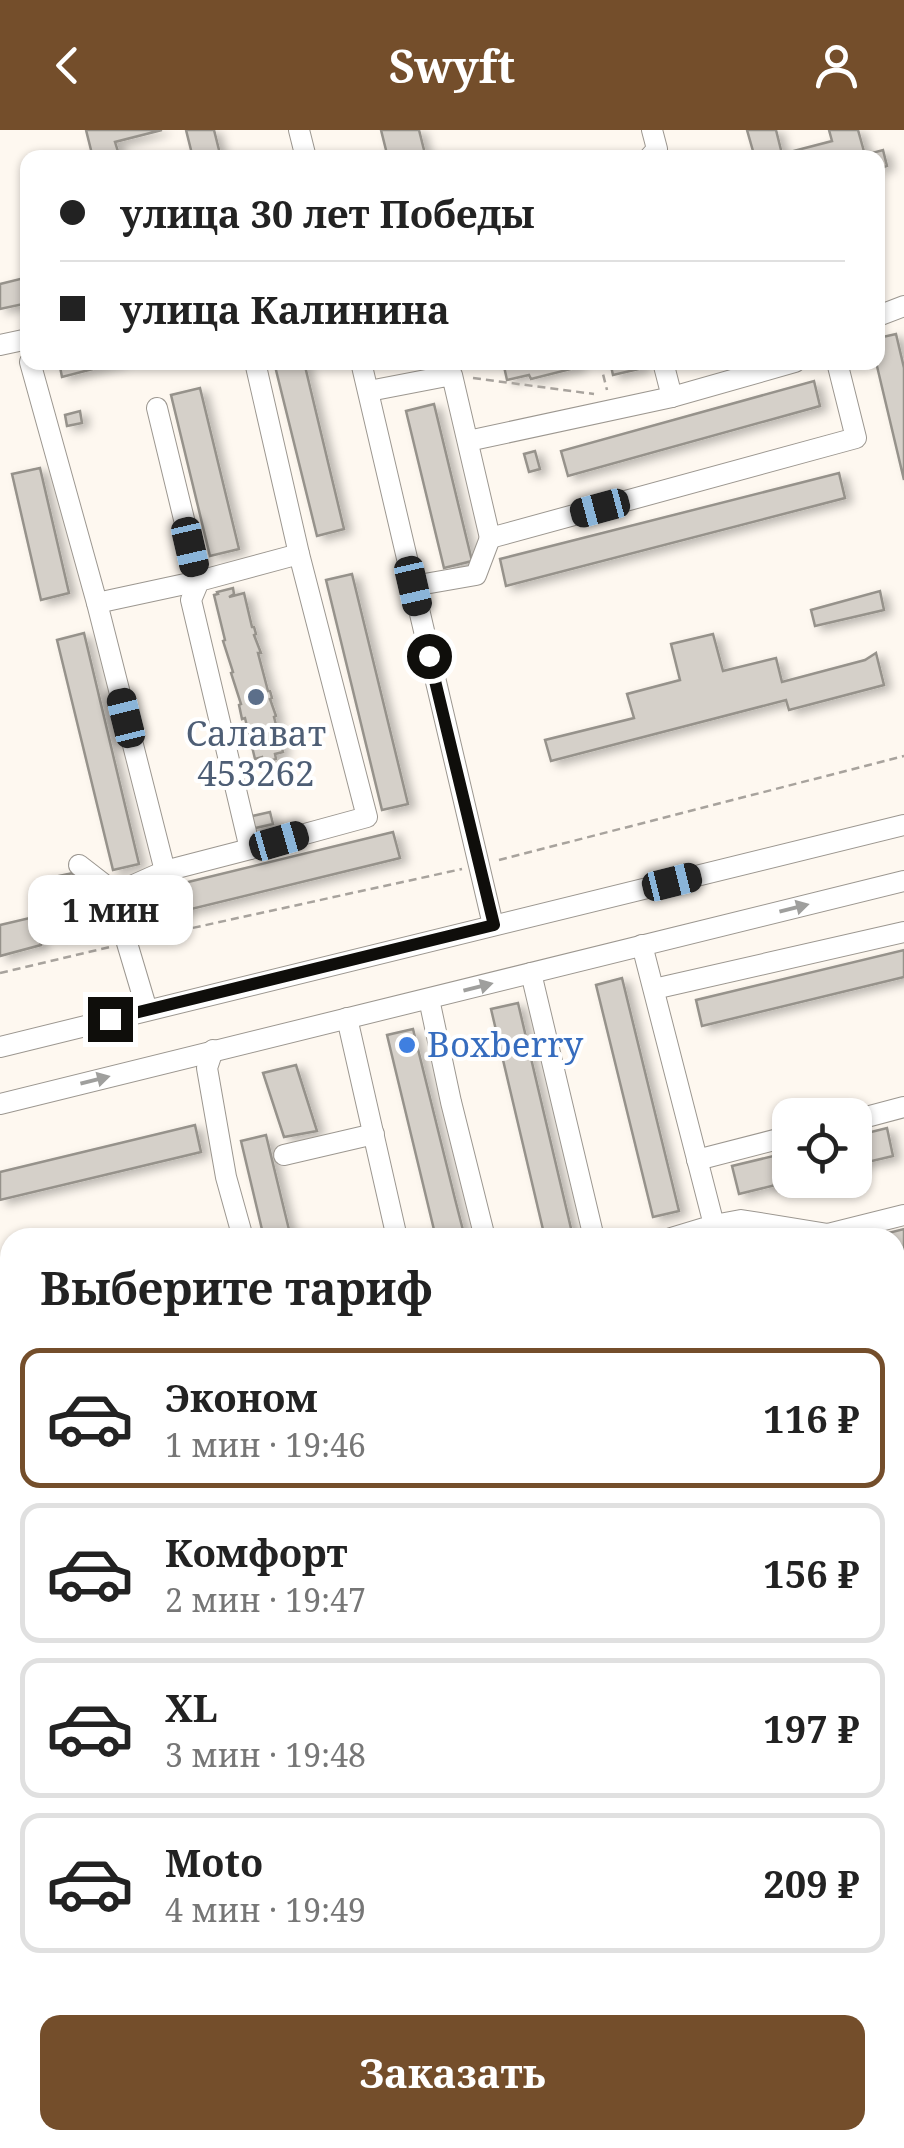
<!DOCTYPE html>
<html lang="ru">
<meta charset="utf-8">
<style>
body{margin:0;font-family:"Noto Serif",serif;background:#f2f2f2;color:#222;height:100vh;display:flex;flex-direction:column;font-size:38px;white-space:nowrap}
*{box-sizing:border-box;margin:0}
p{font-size:32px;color:#767676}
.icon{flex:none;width:55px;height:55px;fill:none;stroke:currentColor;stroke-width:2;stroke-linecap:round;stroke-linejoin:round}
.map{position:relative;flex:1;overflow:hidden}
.details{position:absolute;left:0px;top:1098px;width:905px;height:922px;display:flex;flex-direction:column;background:#fff;border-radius:30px 30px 0 0;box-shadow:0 2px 8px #0004}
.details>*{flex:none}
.guide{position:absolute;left:20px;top:20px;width:865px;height:220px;border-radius:20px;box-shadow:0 2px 8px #0004;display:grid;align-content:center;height:220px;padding:0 40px;background:#fff}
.fabs{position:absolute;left:772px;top:968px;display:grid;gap:20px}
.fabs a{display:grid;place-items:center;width:100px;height:100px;border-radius:20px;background:#fff;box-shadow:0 2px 8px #0004;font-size:50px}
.end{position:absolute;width:45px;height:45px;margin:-22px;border:12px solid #0f0e0b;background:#fff;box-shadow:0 0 0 5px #fff}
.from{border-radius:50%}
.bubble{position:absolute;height:70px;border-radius:20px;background:#fff;box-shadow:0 2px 8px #0004;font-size:32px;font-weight:700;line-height:70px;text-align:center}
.car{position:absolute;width:30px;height:60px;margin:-30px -15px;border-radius:12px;box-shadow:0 0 8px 2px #0007;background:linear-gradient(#222 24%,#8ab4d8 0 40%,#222 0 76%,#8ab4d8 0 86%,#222 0)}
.guide b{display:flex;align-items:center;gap:35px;height:95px;font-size:38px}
.guide b+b{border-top:2px solid #e0e0e0}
.guide i{width:25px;height:25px;background:#222}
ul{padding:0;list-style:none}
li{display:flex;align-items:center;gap:30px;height:140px;margin:0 20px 15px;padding:0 20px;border:5px solid #e0e0e0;border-radius:20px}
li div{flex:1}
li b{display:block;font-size:38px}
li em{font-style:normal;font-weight:700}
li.current{border-color:#744e2b}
li>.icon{width:90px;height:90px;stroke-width:1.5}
h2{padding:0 40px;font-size:45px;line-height:120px}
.cta{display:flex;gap:20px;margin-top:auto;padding:20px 40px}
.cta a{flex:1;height:115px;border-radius:20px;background:#744e2b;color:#fff;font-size:40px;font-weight:700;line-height:115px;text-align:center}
header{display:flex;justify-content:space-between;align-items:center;height:130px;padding:0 40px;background:#744e2b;color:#fff;font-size:45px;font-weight:700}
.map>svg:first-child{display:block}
.building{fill:#d5d0c9;stroke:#96928b;stroke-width:2.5;filter:url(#shadow)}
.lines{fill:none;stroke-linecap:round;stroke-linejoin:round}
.minor-casing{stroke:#9c9790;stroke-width:22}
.path{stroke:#a8a39d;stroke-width:2.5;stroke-dasharray:8 5;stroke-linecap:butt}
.minor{stroke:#fff;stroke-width:20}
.oneway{fill:#9f9f9d}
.route{stroke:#0f0e0b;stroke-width:12}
.service-dot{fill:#5c6f8a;stroke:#fff;stroke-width:4}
.shop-dot{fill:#3f7fe0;stroke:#fff;stroke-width:4}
.labels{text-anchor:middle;stroke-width:8;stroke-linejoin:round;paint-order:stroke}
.service-label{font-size:35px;fill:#4e5e75;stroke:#fff}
.shop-label{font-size:35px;fill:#366cbe;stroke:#fff;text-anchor:start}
</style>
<header><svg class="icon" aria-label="back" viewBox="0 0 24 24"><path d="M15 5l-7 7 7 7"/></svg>Swyft<svg class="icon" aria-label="person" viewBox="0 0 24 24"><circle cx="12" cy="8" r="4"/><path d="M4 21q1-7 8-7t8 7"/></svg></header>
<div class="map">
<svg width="904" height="2018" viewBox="0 0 904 2018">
<defs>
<filter id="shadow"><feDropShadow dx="7" dy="4" stdDeviation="5" flood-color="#0004"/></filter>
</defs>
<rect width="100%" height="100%" fill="#fef8f0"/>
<g class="building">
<path d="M86 0H162L115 12 120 28H93Z"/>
<path d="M186 0H214L221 28H193Z"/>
<path d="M381 0H419L426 28H388Z"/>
<path d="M747 0H776L782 24 832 11 829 0H858L865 25 883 20 887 36 878 39V28H755Z"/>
<path d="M28 147V173L0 179V154Z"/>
<path d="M896 204 904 238V350L876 232 878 208Z"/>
<path d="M59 232H120L62 247Z"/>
<path d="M274 232H304L344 399 317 406Z"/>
<path d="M503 232H577L579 237 531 249 529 245 507 250Z"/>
<path d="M610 232H642L643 238 613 245Z"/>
<path d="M814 251 820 276 568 346 561 321Z"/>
<path d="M200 258 239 419 210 426 171 265Z"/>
<path d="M434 274 472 431 444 438 406 281Z"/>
<path d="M80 281 82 293 67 296 65 285Z"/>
<path d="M535 321 540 339 529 342 524 324Z"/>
<path d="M40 338 69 463 41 470 12 344Z"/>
<path d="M839 343 845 368 506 456 500 429Z"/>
<path d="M352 444 408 674 382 680 326 450Z"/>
<path d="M233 458 234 464 229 467 244 463 252 497H254L256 504 254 505 261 523H258L268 561H270L272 568 270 569 276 586 274 587 283 622 275 624 276 629 263 633 262 627 255 629 245 588 242 589 239 575 241 574 231 543 233 542 223 511 225 510 214 465 218 464 217 462Z"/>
<path d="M880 461 884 480 815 496 811 480Z"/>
<path d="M84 503 139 734 113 740 57 510Z"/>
<path d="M713 504 723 541 776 528 782 552 865 530 876 523 884 555 789 580 786 570 551 631 545 610 634 588 627 564 680 550 671 514Z"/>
<path d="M270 682 273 694 251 699 248 687Z"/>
<path d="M393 702 400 728 146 790 139 764Z"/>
<path d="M73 743 76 756 89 753 99 794 52 804 40 750Z"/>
<path d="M34 787 41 815 0 826V795Z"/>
<path d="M904 820V847L702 896 696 870Z"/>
<path d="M622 848 679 1081 653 1087 596 855Z"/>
<path d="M518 873 573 1107 570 1108H545L491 879Z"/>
<path d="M413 899 455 1069 465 1108H436L387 905Z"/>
<path d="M296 935 317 1001 284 1007 263 943Z"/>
<path d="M195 995 201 1022 0 1070V1042Z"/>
<path d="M887 998 893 1026 855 1035V1006Z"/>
<path d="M266 1005 291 1108H264L241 1011Z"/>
<path d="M790 1022V1050H796L739 1064 732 1036Z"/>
<path d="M904 1099V1130L895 1132V1108H868Z"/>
<path d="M10 1213V1243L0 1246V1216Z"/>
<path d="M895 1288 903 1316 895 1318Z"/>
<path d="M904 1448V1478L895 1480V1451Z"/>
<path d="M10 1510V1538L3 1539 0 1513Z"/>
<path d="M0 1723 10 1766V1774L0 1776Z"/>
<path d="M895 1927 904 1963V1969L895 1971Z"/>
<path d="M41 2010H71L74 2018H43Z"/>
<path d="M143 2010H158L160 2018H145Z"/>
<path d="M261 2010H301L269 2018H263Z"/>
<path d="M505 2010H621L598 2018H472Z"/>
<path d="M669 2010H695L697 2018H671Z"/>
</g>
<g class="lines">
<g class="minor-casing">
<g id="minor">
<path d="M299 0 306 28"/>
<path d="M649 28 657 19 652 0"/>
<path d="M878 186 904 176"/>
<path d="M0 215 28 209"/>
<path d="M30 232 97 473 165 741 118 762 127 813 147 880"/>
<path d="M361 232 493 795"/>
<path d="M663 232 672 267"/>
<path d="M369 261 452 245 490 408 856 308 837 232"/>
<path d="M468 311 672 267 795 232"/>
<path d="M413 456 476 445 490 408"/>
<path d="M97 473 199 451 157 278"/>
<path d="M250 719 367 687 299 424 255 232"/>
<path d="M79 735 119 766"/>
<path d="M165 741 250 719 191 470 199 451 299 424"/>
<path d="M642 815 714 1095 671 1108"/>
<path d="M531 843 594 1108"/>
<path d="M654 859 904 802"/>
<path d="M429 869 451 972 485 1108"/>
<path d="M347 888 397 1108"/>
<path d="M0 917 904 695"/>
<path d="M213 920 207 938 226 1047 243 1108"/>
<path d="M0 974 904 751"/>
<path d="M855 990 904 977"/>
<path d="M284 1025 374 1004"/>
<path d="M697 1030 790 1006"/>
<path d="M714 1095 741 1090 828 1104 904 1085"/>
<path d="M0 1199 10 1196"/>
<path d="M895 1268 904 1266"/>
<path d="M0 1273 10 1271"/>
<path d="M895 1433 904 1431"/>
<path d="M0 1478 10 1476"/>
<path d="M895 1497 904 1495"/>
<path d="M895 1792 904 1790"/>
<path d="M0 1859 10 1857"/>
<path d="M93 2010 95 2018"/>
<path d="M719 2010 721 2018"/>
<path d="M752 2010 754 2018"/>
<path d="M860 2010 862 2018"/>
<path d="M374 2016 400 2010"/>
</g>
</g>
<g class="path">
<path d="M600 232 607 260"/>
<path d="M473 248 594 264"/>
<path d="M499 730 904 626"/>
<path d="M142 809 462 739"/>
<path d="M0 843 110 817"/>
</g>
<use href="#minor" class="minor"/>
</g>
<defs><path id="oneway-solid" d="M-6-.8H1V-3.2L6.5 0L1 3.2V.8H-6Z" transform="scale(2.5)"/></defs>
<g class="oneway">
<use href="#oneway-solid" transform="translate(794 778) rotate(-14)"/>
<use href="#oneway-solid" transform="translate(478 857) rotate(-14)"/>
<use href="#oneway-solid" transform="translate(95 950) rotate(-14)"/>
</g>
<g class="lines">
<path class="route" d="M110 889 494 795 429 526"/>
</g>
<circle class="service-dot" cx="256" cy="567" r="10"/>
<circle class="shop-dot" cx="407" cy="915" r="10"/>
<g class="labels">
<g class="service-label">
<text x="256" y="616">Салават<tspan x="256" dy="40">453262</tspan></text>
</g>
<g class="shop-label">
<text x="427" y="927">Boxberry</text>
</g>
</g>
</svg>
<div class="fabs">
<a><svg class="icon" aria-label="locate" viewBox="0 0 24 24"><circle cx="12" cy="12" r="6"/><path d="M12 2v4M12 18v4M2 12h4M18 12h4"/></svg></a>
</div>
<i class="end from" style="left:429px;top:526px"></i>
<i class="end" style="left:110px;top:889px"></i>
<div class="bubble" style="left:28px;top:745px;width:165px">1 мин</div>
<i class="car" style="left:600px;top:378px;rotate:255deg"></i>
<i class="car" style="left:190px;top:417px;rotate:167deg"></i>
<i class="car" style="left:413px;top:456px;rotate:167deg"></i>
<i class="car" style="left:126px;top:588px;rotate:346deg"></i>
<i class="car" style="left:279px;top:711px;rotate:74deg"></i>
<i class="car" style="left:672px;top:752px;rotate:76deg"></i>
<div class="guide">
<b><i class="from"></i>улица 30 лет Победы</b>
<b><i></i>улица Калинина</b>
</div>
<section class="details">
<h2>Выберите тариф</h2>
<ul>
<li class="current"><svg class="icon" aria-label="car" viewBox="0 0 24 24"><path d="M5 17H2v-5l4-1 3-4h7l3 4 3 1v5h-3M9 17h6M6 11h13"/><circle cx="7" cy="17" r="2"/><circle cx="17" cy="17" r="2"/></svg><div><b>Эконом</b><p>1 мин · 19:46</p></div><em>116 ₽</em></li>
<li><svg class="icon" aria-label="car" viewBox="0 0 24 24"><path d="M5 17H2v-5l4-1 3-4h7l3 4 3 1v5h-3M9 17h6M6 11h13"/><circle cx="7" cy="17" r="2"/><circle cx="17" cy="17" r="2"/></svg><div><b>Комфорт</b><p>2 мин · 19:47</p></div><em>156 ₽</em></li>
<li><svg class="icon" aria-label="car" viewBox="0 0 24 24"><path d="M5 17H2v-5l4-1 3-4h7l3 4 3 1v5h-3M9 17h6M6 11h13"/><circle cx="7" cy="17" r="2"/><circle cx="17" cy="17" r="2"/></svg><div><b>XL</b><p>3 мин · 19:48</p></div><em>197 ₽</em></li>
<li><svg class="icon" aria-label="car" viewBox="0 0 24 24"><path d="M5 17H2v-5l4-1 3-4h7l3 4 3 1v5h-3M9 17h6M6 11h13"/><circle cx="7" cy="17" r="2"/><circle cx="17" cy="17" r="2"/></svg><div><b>Moto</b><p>4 мин · 19:49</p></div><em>209 ₽</em></li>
</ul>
<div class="cta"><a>Заказать</a></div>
</section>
</div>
